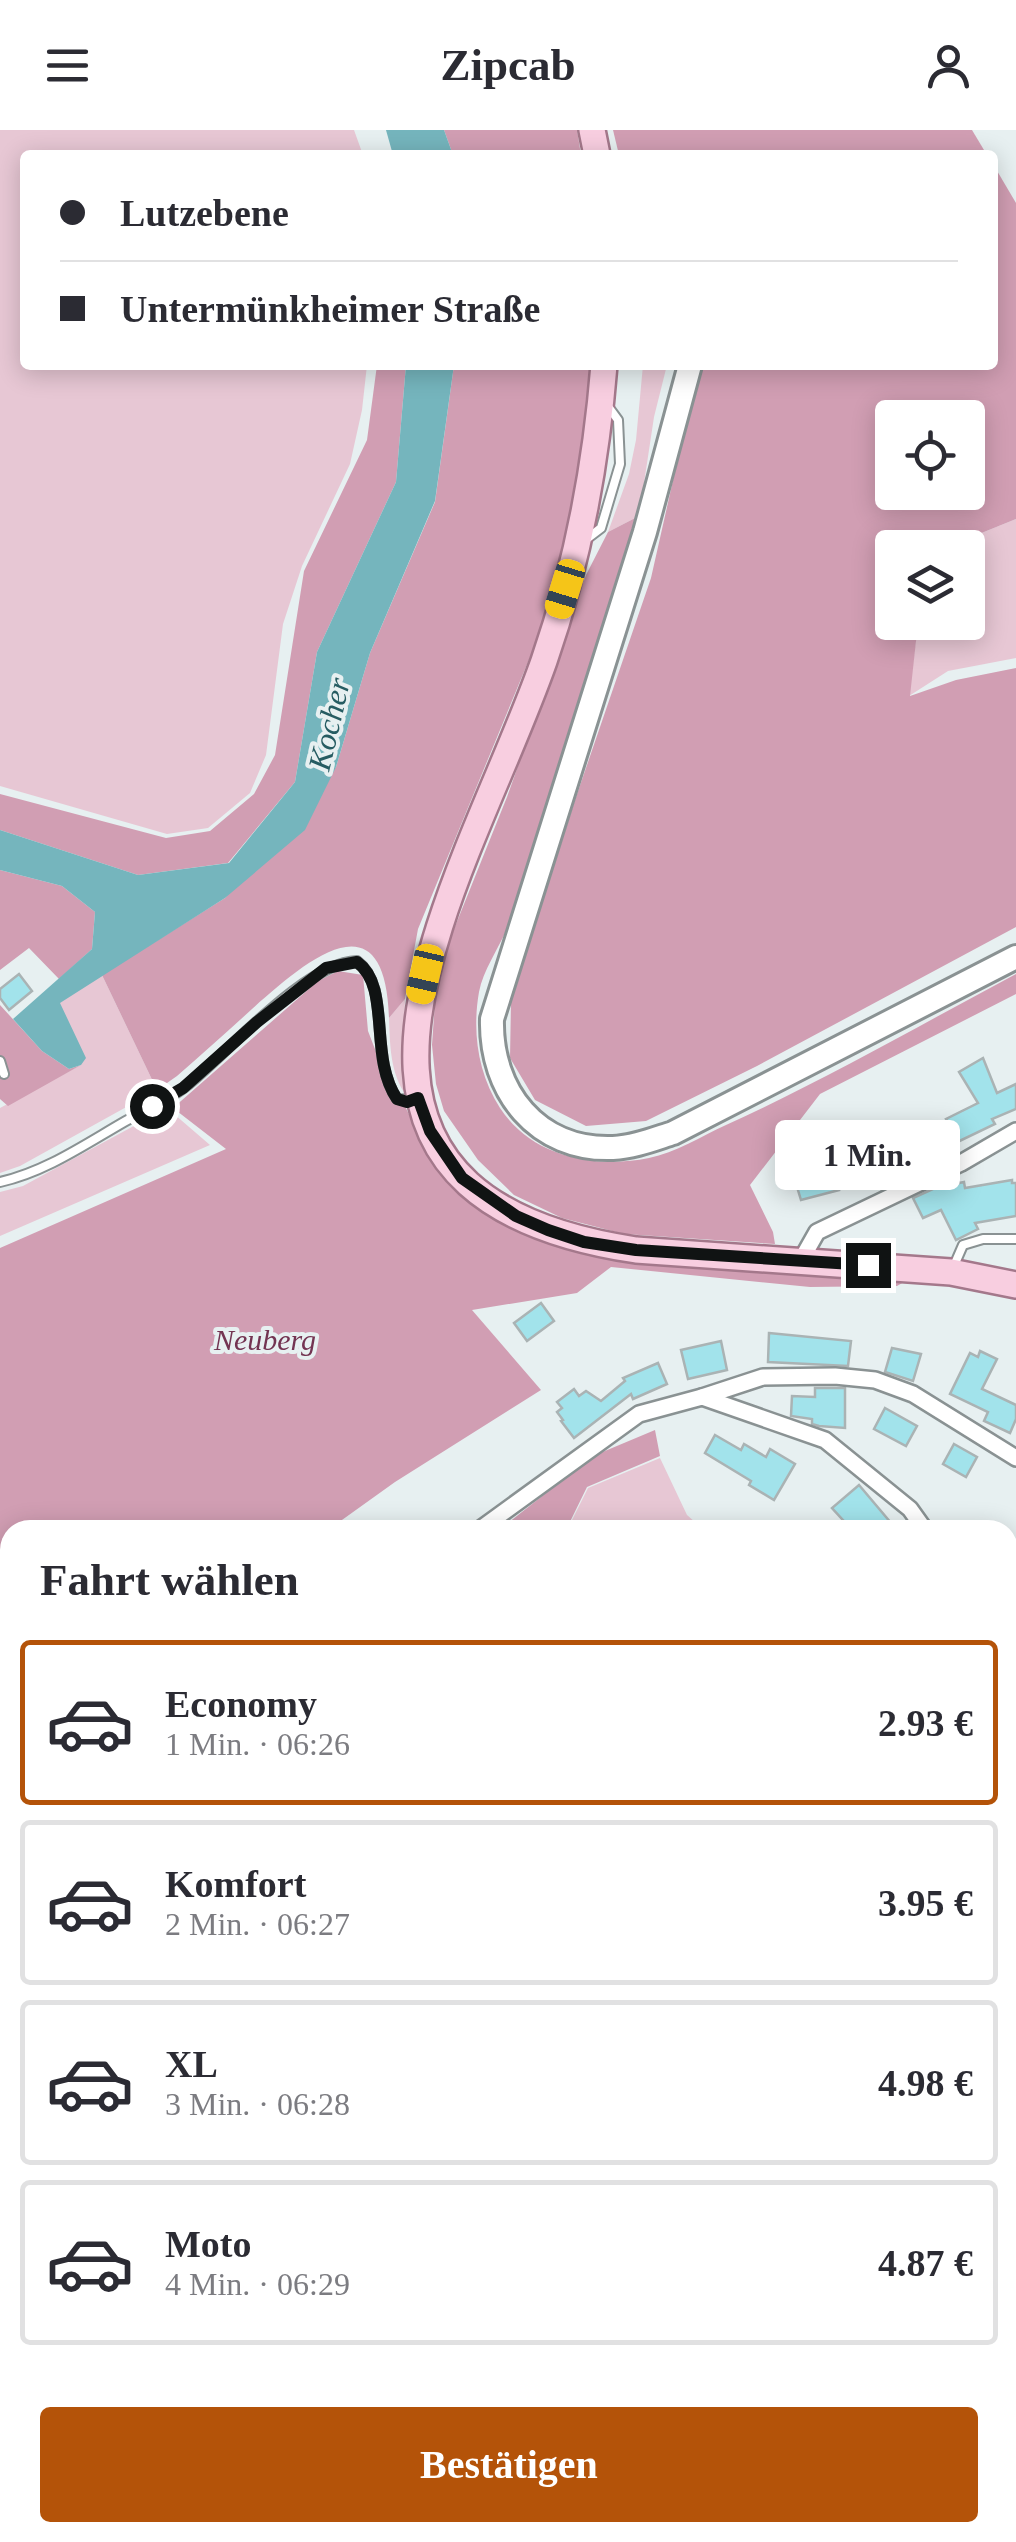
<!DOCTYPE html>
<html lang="de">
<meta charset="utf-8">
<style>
body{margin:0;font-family:Georgia,serif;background:#f7f7f7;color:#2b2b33;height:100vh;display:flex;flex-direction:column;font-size:38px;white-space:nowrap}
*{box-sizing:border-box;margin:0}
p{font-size:32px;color:#7c7c81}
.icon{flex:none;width:55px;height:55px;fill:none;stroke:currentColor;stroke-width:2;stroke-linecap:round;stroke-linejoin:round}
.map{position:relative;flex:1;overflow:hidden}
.side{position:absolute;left:0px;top:1390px;width:1018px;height:1022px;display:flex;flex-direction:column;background:#fff;border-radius:30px 30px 0 0;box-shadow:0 5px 25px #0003}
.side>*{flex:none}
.banner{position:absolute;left:20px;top:20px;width:978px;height:220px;border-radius:10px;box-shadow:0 5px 25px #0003;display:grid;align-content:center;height:220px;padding:0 40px;background:#fff}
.controls{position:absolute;left:875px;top:270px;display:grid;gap:20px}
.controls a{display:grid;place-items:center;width:110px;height:110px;border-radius:10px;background:#fff;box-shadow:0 5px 25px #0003;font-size:50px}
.end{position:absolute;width:45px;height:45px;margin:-22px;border:12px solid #101313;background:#fff;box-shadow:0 0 0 5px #fff}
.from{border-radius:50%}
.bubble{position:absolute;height:70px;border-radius:10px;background:#fff;box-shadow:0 5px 25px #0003;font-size:32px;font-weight:600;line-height:70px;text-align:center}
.car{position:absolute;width:30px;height:60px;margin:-30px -15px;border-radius:12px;box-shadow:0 0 8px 2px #0007;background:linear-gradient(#f5c518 24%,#345 0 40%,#f5c518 0 76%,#345 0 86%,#f5c518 0)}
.banner b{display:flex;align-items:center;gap:35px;height:95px;font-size:38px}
.banner b+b{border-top:2px solid #e1e1e2}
.banner i{width:25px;height:25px;background:#2b2b33}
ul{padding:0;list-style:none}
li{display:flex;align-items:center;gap:30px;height:165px;margin:0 20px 15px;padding:0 20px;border:5px solid #e1e1e2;border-radius:10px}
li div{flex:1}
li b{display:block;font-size:38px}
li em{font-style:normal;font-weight:600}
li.current{border-color:#b45309}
li>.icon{width:90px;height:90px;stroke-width:1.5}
h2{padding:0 40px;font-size:45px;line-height:120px}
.primary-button{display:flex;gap:20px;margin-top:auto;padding:20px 40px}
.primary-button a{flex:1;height:115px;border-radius:10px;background:#b45309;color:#fff;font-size:40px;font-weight:600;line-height:115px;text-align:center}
header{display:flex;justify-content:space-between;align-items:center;height:130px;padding:0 40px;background:#fff;font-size:45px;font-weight:600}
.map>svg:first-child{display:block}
.green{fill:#e7c7d4}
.forest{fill:#d19eb3;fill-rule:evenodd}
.water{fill:#75b5bd}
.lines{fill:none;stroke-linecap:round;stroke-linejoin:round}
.stream{stroke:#75b5bd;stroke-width:5}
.canal{stroke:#75b5bd;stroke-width:20}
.building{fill:#a2e3eb;stroke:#aab3b4;stroke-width:2.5}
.service-casing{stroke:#8a9293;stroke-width:12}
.minor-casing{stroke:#8a9293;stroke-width:20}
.secondary-casing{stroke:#8a9293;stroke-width:28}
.primary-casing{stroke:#a4788b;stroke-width:30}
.service{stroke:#fff;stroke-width:8}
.minor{stroke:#fff;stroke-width:15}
.secondary{stroke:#fff;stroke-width:22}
.primary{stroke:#f8cee0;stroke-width:25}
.route{stroke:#101313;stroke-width:12}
.labels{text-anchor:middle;stroke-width:8;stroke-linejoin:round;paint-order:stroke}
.park-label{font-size:30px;font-style:italic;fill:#733452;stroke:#e7f0f1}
.water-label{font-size:32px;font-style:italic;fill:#265c62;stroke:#e7f0f1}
</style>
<header><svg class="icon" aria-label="menu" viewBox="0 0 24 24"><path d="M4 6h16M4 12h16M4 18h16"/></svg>Zipcab<svg class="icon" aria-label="person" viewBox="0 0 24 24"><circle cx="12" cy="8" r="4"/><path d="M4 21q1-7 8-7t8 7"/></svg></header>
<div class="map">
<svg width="1016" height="2412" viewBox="0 0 1016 2412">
<rect width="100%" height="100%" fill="#e7f0f1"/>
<g class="green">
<path d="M0 0H354L363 25H25V235H367L362 280 350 334 302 436 283 494 266 625 250 663 208 698 167 704 0 656Z"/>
<path d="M643 235H667L654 287 639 386 608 402 629 344 636 310Z"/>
<path d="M1016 389V528L948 541 909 566 918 493 968 492V418L947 417Z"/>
<path d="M102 845 157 960 20 1036 0 1043V978L81 935 59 873Z"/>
<path d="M405 869 403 925 410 965H406C390 943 390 914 389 888Z"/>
<path d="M167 978 210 1015 0 1106V1062L23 1056Z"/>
<path d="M660 1328 687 1385 704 1400H567L588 1358Z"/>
<path d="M10 2020V2229L0 2240V2037Z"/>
<path d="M1008 2059 1016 2071V2151L1008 2133Z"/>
</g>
<g class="forest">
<path d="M444 0H577L581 25H453Z"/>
<path d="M613 0H972L987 25H619Z"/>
<path d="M993 34 1016 73V389L947 417 892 418V492L918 493 910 566 956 550 1016 538V797L757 936 646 991 586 996 535 970 510 928 511 871 574 673 651 448 699 235H992ZM892 288H968V362H892Z"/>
<path d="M377 235H406L396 352 317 522 295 652 228 733 138 745 0 700V664L166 708 210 701 254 664 275 625 304 441 367 310Z"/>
<path d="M454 235H590V253L569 398 535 515 418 799 405 869 389 888C385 761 304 833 252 879 227 902 202 924 177 946L157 960 102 845 225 768 336 637 370 523 435 372Z"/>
<path d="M639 386 507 799C498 819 483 841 479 862 472 902 478 944 500 978 532 1027 594 1039 649 1028 675 1023 702 1006 726 995 825 950 920 895 1016 844V864L820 964 750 1055 773 1102 775 1114 624 1104 562 1088 514 1065 478 1030 444 981 436 954 432 915 435 872 446 819 507 667 586 445 608 402Z"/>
<path d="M0 740 62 756 95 782 92 819 59 849 29 818 0 840Z"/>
<path d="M338 841 363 845 368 901 393 966 400 965C420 1010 444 1052 485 1082 553 1132 647 1132 728 1138 787 1143 846 1148 904 1152L897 1156 810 1157 611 1137 577 1163 472 1180 541 1260 395 1352 328 1400H10V1720L0 1737V1118L226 1019 173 978 318 851Z"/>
<path d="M0 875 42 921 69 939 81 935 8 976 0 969Z"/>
<path d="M655 1300 660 1326 587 1357 566 1400H499L593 1326Z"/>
<path d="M0 1771 10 1777V1856L0 1876Z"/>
<path d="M10 1939V2013L0 2030V1968Z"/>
<path d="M1008 2133 1016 2151V2412H896L899 2403 1008 2402Z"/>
</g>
<g class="water">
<path d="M386 0H444L453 25H393Z"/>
<path d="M406 235H454L435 371 370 523 336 637 305 700 225 768 60 873 86 928 81 935 69 939 42 921 13 889 92 819 95 782 62 756 0 740V700L138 745 229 733 295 652 317 522 396 352Z"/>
<path d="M10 1861V1934L0 1964V1881Z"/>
<path d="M1008 1926 1016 1939V2068L1008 2056Z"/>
</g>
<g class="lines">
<path class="stream" d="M1008 2230 1016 2283"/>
<path class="canal" d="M507 1399 508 1400"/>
</g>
<g class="building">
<path d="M19 844 32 861 9 880 0 868V859Z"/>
<path d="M983 928 997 963 1016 954V979L992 989 995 994 947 1017 950 1026 881 1059 876 1046 891 1039 884 1023 916 1007V1005L949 994 946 989 978 973 959 942Z"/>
<path d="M832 1037 839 1060 801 1070 794 1047Z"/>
<path d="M957 1048 959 1053 964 1052 965 1058 1012 1050V1053H1016V1086L975 1093 978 1099 956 1110 941 1080 923 1088 913 1068Z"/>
<path d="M541 1173 554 1191 527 1211 514 1193Z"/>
<path d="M769 1203 851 1211 848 1236 768 1232Z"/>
<path d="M721 1211 727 1240 688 1249 681 1220Z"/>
<path d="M892 1218 921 1224 913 1251 885 1242Z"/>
<path d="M980 1221 997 1229 982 1259 1016 1275V1289L1010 1303 984 1291 988 1282 950 1264 970 1223 978 1227Z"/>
<path d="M658 1233 667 1254 633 1269 631 1264 574 1308 561 1291 563 1290 557 1282 562 1278 557 1272 574 1259 579 1266 586 1261 601 1271 625 1251 623 1248Z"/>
<path d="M815 1258H845V1298L819 1296 812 1294V1289L791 1286 792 1266 815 1267Z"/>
<path d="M885 1278 917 1296 906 1316 874 1299Z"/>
<path d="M715 1305 741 1320 744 1314 766 1327 770 1319 795 1334 774 1370 749 1355 751 1351 705 1323Z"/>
<path d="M954 1314 977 1327 966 1347 943 1334Z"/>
<path d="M859 1355 897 1400H852L832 1378Z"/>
</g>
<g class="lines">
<g class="service-casing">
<g id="service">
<path d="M584 411 601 398 620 334 618 290 607 275"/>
<path d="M0 931 4 944"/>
<path d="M0 1052C45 1042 84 1015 124 992 144 981 167 971 185 957 227 924 304 833 357 831 392 857 368 926 397 969L414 970"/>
<path d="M953 1138 963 1115 983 1109H1016"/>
</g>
</g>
<g class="minor-casing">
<g id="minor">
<path d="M800 1132 817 1102 961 1033 1016 1001"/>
<path d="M702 1267 763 1247 835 1246 875 1250 913 1264 1016 1328"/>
<path d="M479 1400 639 1284 702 1267 825 1310 910 1379 925 1400"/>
<path d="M1008 1484 1016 1489"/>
<path d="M1008 1576 1016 1554"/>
<path d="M1008 1624 1016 1630"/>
</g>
</g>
<g class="secondary-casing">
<path id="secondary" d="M690 235 645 402 492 889C490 961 537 1021 613 1018 634 1017 654 1009 673 1003L1016 827"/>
</g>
<g class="primary-casing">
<g id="primary">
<path d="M592 0 597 25"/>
<path d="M604 235C596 336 577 436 544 531 468 748 255 1063 636 1120L951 1142 1016 1155"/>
</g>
</g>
<use href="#service" class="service"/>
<use href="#minor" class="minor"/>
<use href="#secondary" class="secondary"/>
<use href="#primary" class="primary"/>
</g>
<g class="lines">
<path class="route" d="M152 976 183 958 257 892 326 838 357 832C392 857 368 926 397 969L407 972 418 968 430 1001 462 1048 516 1086 548 1100 584 1112 636 1120 868 1135"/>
</g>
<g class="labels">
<g class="park-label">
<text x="265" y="1220">Neuberg</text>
</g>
<g class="water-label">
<text transform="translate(329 594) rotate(-77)" y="11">Kocher</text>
</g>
</g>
</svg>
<div class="controls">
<a><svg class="icon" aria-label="locate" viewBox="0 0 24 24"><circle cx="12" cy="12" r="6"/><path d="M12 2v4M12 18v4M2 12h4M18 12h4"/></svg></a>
<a><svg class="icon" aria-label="layers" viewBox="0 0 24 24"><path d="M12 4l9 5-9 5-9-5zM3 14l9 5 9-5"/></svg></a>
</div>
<i class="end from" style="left:152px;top:976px"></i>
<i class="end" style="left:868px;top:1135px"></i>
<div class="bubble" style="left:775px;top:990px;width:185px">1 Min.</div>
<i class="car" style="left:565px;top:459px;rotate:197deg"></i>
<i class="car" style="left:425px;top:844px;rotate:193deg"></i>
<div class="banner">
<b><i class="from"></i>Lutzebene</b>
<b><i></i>Untermünkheimer Straße</b>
</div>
<section class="side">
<h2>Fahrt wählen</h2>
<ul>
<li class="current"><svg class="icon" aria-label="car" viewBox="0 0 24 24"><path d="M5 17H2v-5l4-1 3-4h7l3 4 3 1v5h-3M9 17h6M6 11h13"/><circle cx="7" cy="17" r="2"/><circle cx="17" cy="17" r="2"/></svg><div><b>Economy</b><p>1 Min. · 06:26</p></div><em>2.93 €</em></li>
<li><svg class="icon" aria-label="car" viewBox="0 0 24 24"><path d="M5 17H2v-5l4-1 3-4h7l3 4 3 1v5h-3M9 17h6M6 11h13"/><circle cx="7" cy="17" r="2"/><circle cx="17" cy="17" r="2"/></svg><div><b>Komfort</b><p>2 Min. · 06:27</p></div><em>3.95 €</em></li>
<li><svg class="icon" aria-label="car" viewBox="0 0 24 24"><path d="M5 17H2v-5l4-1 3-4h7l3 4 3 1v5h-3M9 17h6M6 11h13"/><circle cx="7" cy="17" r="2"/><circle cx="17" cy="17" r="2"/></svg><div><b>XL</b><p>3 Min. · 06:28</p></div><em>4.98 €</em></li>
<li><svg class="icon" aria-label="car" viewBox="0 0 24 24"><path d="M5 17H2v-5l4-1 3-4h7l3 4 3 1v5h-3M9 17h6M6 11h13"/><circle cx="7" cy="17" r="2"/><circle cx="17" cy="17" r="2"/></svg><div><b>Moto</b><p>4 Min. · 06:29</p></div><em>4.87 €</em></li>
</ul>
<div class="primary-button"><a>Bestätigen</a></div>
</section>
</div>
